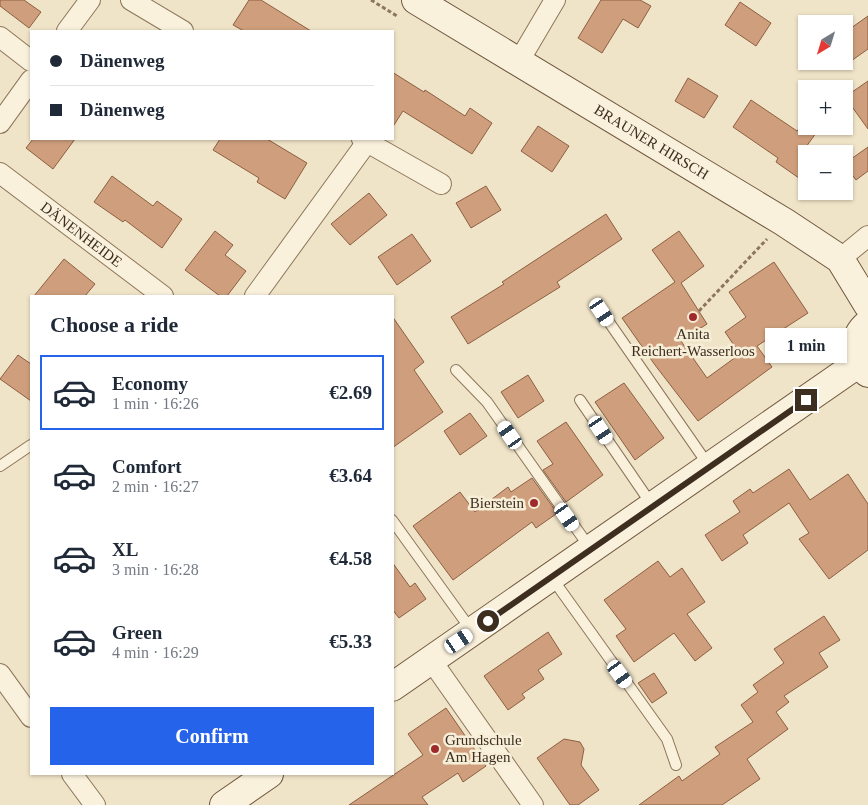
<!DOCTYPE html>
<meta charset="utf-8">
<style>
body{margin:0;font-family:"Times New Roman",serif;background:#f6f6f7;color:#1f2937;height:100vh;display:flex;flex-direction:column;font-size:19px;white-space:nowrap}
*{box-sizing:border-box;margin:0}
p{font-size:16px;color:#747a83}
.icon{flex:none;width:28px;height:28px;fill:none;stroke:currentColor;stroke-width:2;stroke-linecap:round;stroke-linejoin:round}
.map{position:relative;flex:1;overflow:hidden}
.drawer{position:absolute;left:30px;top:295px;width:364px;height:480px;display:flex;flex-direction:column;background:#fff;border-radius:0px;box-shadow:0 1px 4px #0004}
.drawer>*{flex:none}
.guide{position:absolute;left:30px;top:30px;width:364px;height:110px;border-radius:0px;box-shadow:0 1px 4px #0004;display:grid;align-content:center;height:110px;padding:0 20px;background:#fff}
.needle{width:32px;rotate:218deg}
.fabs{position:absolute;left:798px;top:15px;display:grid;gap:10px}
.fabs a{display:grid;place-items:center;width:55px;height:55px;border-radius:0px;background:#fff;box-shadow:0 1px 4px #0004;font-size:25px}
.end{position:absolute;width:22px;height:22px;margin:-11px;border:6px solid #3d2e20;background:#fff;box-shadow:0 0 0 2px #fff}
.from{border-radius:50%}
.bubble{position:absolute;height:35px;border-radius:0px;background:#fff;box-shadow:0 1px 4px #0004;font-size:16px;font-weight:700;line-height:35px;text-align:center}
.car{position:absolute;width:15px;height:30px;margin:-15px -8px;border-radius:6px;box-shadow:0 0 4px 1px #0007;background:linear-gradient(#fff 24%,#345 0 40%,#fff 0 76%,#345 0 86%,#fff 0)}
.guide b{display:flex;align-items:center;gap:18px;height:48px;font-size:19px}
.guide b+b{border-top:1px solid #e0e1e3}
.guide i{width:12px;height:12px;background:#1f2937}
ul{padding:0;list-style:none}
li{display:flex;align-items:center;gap:15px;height:75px;margin:0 10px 8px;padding:0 10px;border:2px solid transparent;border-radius:0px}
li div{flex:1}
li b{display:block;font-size:19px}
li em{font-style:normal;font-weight:700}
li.current{border-color:#2563eb}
li>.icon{width:45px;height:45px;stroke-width:1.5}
h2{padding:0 20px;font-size:22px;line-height:60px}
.button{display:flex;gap:10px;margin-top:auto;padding:10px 20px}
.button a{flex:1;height:58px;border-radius:0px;background:#2563eb;color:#fff;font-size:20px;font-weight:700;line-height:58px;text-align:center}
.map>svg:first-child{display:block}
.building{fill:#cf9f7d;stroke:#8d5f41}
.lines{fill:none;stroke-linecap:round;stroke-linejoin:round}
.lane-casing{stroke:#8d765c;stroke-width:12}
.street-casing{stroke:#8d765c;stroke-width:22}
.secondary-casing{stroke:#6f573f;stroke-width:30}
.path{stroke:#8d765c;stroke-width:3;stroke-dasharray:4 2.5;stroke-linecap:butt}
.lane{stroke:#faf1dc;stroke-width:10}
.street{stroke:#faf1dc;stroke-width:20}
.secondary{stroke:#faf1dc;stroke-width:28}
.route{stroke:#3d2e20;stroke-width:6}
.poi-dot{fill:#9e2a2b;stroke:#f7eed8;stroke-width:2}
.labels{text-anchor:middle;stroke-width:5;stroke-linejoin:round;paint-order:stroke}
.street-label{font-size:15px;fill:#3d2e20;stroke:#f7eed8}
.poi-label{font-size:15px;fill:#3d2e20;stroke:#f7eed8}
</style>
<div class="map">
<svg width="868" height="805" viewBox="0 0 868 805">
<rect width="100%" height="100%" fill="#f0e4c8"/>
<g class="building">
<path d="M0 0H24L41 12 29 28 0 6Z"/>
<path d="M249 0H261L311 31H244L233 25Z"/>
<path d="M601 0H640L651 6 638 28 623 19 602 53 578 38Z"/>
<path d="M740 2 771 23 756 46 725 25Z"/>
<path d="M868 16V49L844 66V33Z"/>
<path d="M392 72 424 92 425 90 465 116 470 108 492 123 472 154 403 111 392 128Z"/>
<path d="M688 78 718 96 704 118 675 101Z"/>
<path d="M868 81V129L845 97Z"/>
<path d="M751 100 797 131 801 126H821L806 147V183L776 162 778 158 733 127Z"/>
<path d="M538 126 569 146 552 172 521 151Z"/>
<path d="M33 139H75L53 169 26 148Z"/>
<path d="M220 139H267L307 163 285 199 257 182 259 178 213 150Z"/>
<path d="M868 147V171L856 180 844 164Z"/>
<path d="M112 176 153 206 157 201 182 219 162 248 125 220 123 222 94 202Z"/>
<path d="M486 186 501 210 471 228 456 203Z"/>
<path d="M369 193 387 215 350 245 331 224Z"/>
<path d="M606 214 622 239 557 282 560 287 468 344 451 317 504 284 502 282Z"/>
<path d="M215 231 233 245 225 255 246 271 227 296H220L185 270Z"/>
<path d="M679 231 704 266 681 283 707 324 681 341 707 378 740 354 725 332 746 317 729 292 774 262 808 313 757 346 772 367 698 421 655 365 622 318 675 282 652 250Z"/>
<path d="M412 234 431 261 397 285 378 257Z"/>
<path d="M64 259 95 284 85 296H34Z"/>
<path d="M392 316 424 362 414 370 443 412 392 448Z"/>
<path d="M18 355 31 364V401L0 379Z"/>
<path d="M528 375 544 401 518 418 501 392Z"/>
<path d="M624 383 664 438 635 460 595 402Z"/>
<path d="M470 413 487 436 460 455 444 431Z"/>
<path d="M566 422 603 475 566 502 543 470 553 464 537 441Z"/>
<path d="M789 469 810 500 848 474 868 504V550L829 579 799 539 809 533 789 503 743 535 748 543 722 561 705 535 740 512 733 501 750 489 753 493Z"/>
<path d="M532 478 555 510 554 511 556 514 536 528 532 522 453 580 413 526 460 492 475 512 508 487 511 492Z"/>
<path d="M658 561 670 577 682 568 705 602 687 614 712 648 695 661 674 633 634 662 616 636 626 629 604 600Z"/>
<path d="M392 562 410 587 415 583 426 599 399 618 392 609Z"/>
<path d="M824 616 840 640 819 653 828 667 784 696 789 702 776 712 788 729 747 759 760 779 722 805H639L679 776 682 781 720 754 715 747 753 722 741 705 758 692 753 685 784 663 774 649Z"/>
<path d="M548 632 562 654 538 670 544 679 522 694 525 698 508 710 484 676Z"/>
<path d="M654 673 667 693 652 703 638 683Z"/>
<path d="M446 708 486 766 463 782 458 773 422 797 428 805H349L423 755 408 734Z"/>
<path d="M564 739 580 742 584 749 581 765 599 790 578 805H570L537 758Z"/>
</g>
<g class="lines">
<g class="lane-casing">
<g id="lane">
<path d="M602 312 709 466"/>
<path d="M456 370 487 402 590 548"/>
<path d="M580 400 652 505"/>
<path d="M0 466 31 445"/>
<path d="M392 520 472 631"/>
<path d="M552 578 667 739 676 765"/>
</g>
</g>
<g class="street-casing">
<g id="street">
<path d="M131 0 183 31"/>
<path d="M67 31 90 0"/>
<path d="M0 37 31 61"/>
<path d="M519 61 555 0"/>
<path d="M0 123 31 80"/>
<path d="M367 142 441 184"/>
<path id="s1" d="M0 173 163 296"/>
<path d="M840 259 868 236"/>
<path d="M255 296 367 142 362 139"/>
<path d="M431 660 533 805"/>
<path d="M0 674 31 717"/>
<path d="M72 774 95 805"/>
</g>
</g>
<g class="secondary-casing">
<g id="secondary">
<path id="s2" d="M416 0 784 222 840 259 868 305"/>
<path d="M868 324C853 336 851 360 868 373"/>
<path d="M392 687 859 363"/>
<path d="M224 805 269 774"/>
</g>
</g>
<g class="path">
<path d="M371 0 397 16"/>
<path d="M699 311 767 239"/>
</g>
<use href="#lane" class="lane"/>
<use href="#street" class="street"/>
<use href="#secondary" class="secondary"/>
</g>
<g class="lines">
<path class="route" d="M488 621 806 400"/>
</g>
<g class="poi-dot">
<circle cx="693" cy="317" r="5"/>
<circle cx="534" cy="503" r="5"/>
<circle cx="435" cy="749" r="5"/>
</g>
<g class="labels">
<g class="street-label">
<text dy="5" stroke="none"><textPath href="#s2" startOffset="275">BRAUNER HIRSCH</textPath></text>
<text dy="5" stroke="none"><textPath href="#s1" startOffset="102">DÄNENHEIDE</textPath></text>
</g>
<g class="poi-label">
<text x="693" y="339">Anita<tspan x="693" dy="17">Reichert-Wasserloos</tspan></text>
<text x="524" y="508" text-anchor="end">Bierstein</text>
<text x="445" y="745" text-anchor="start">Grundschule<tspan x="445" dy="17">Am Hagen</tspan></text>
</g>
</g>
</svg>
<div class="fabs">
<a><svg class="needle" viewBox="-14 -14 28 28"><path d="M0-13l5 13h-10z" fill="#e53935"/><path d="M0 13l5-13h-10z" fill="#747a83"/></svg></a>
<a>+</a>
<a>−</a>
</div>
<i class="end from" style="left:488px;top:621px"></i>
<i class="end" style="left:806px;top:400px"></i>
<div class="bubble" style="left:765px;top:328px;width:82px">1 min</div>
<i class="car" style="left:602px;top:312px;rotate:146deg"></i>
<i class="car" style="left:601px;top:430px;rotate:146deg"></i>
<i class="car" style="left:510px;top:435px;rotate:325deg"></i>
<i class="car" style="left:567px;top:517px;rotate:145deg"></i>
<i class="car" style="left:459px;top:641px;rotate:56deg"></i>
<i class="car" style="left:620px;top:674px;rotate:144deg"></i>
<div class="guide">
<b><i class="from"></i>Dänenweg</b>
<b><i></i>Dänenweg</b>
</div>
<section class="drawer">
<h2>Choose a ride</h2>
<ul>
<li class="current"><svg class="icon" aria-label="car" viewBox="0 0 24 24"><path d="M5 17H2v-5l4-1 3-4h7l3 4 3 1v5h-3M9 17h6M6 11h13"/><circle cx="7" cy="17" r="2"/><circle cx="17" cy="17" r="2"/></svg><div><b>Economy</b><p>1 min · 16:26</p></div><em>€2.69</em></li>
<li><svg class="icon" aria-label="car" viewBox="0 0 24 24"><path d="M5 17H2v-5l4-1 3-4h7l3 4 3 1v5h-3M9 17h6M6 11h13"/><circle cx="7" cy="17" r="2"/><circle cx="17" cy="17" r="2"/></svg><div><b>Comfort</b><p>2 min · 16:27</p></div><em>€3.64</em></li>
<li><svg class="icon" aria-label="car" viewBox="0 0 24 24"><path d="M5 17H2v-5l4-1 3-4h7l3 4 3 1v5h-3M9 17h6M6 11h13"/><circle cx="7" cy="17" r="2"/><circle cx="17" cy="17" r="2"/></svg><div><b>XL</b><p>3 min · 16:28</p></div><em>€4.58</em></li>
<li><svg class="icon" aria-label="car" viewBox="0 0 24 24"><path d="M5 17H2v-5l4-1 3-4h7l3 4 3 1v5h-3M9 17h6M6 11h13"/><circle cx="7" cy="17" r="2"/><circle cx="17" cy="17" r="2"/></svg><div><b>Green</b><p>4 min · 16:29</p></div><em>€5.33</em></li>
</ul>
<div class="button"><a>Confirm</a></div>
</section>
</div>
